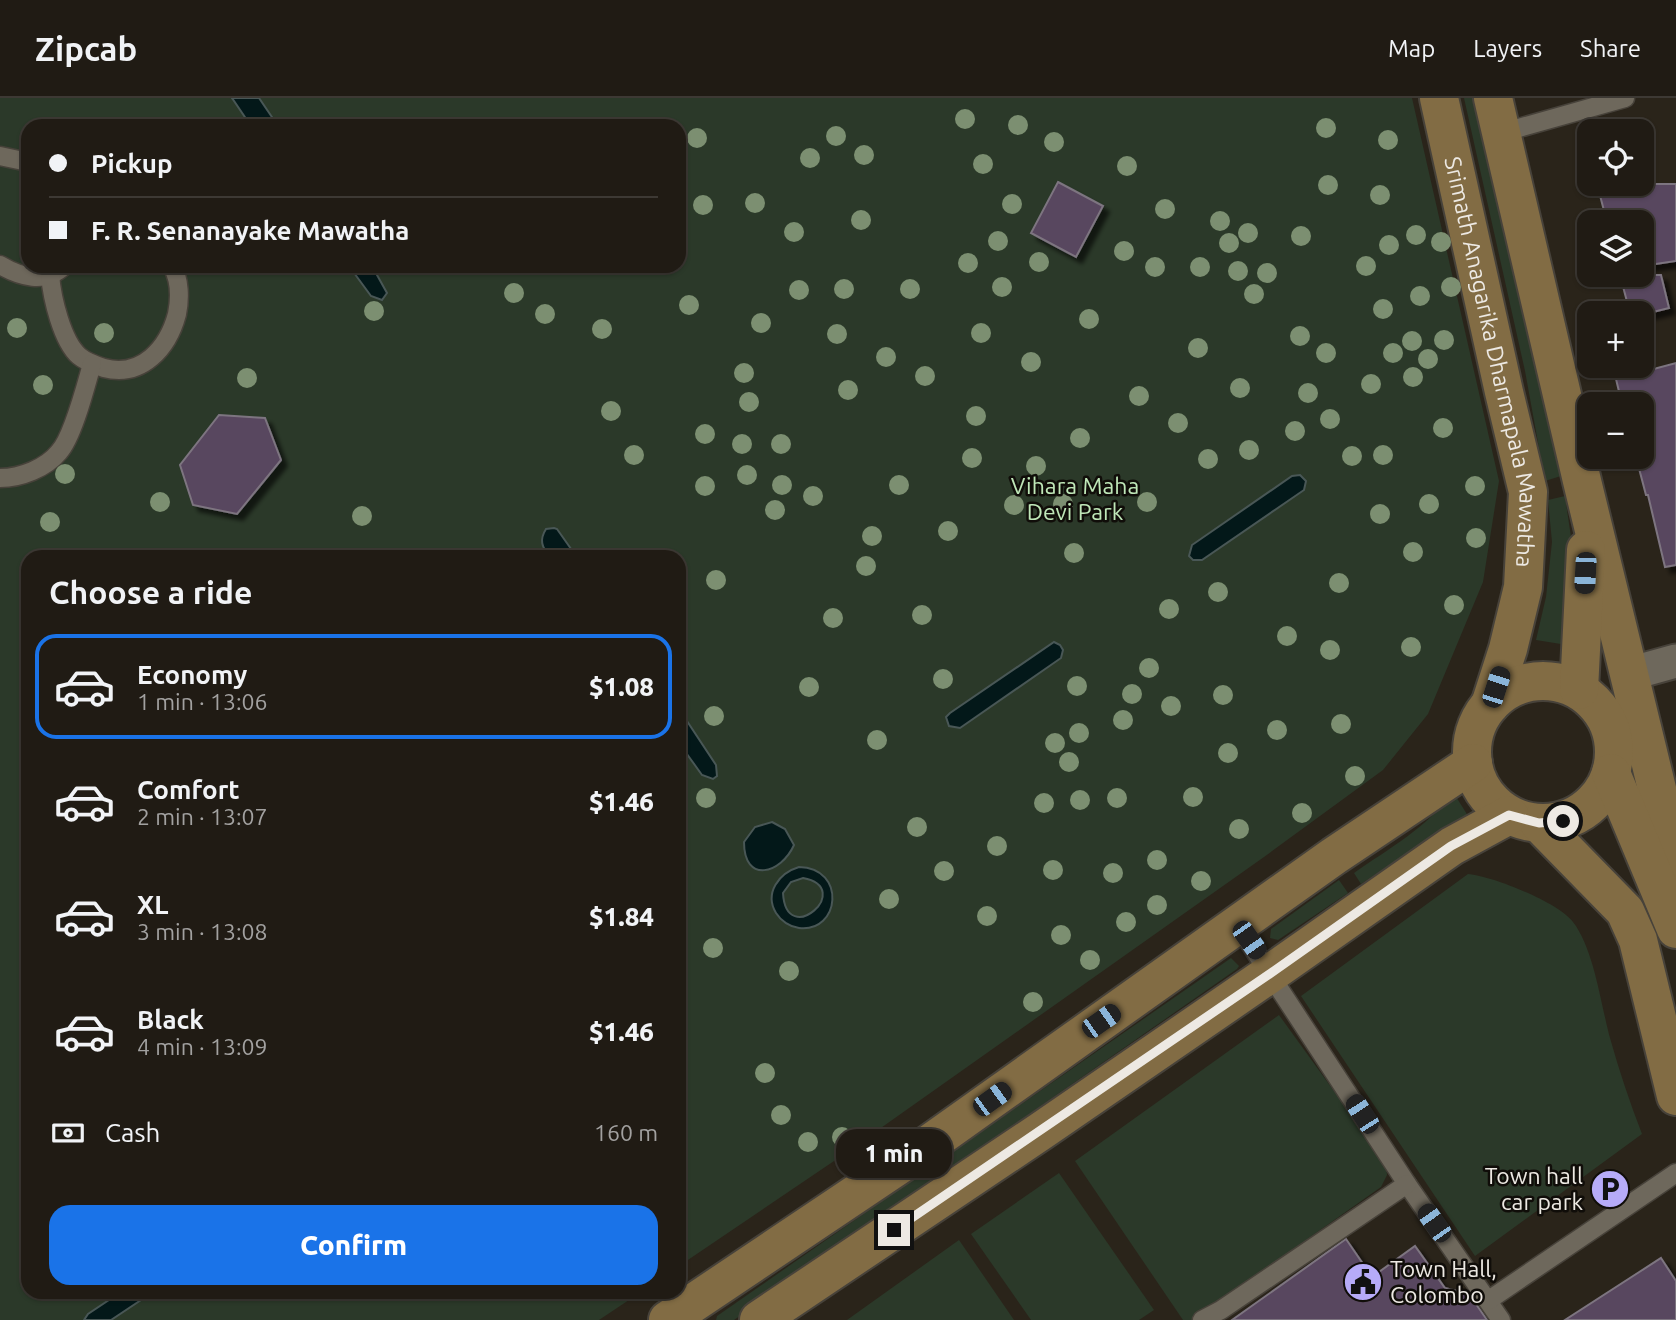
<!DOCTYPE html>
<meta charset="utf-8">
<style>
body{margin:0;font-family:Ubuntu,sans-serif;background:#28241d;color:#f1f3f6;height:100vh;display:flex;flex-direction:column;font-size:26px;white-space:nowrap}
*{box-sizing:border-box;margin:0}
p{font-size:23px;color:#a2a1a0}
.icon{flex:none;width:38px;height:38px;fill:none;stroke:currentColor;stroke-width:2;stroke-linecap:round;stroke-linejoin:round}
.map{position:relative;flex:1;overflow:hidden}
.panel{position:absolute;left:21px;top:452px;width:665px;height:749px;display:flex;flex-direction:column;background:#201b14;border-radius:21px;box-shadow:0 2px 5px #0004,0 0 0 2px #3d3934}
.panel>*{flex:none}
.hud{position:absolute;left:21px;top:21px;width:665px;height:154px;border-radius:21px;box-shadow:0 2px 5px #0004,0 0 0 2px #3d3934;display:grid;align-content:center;height:154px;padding:0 28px;background:#201b14}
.controls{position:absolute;left:1577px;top:21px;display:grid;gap:14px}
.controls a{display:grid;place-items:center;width:77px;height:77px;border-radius:14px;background:#201b14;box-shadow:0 2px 5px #0004,0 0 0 2px #3d3934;font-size:35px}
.end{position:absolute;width:32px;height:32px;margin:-16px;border:9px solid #ede9e3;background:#111;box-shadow:0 0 0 4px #111}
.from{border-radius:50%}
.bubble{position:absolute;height:49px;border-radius:21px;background:#201b14;box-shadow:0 2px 5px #0004,0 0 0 2px #3d3934;font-size:23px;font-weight:800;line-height:49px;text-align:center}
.car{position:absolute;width:21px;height:42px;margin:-21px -10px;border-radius:9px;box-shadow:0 0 5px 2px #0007;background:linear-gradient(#222 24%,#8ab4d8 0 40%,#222 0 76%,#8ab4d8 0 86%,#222 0)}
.hud b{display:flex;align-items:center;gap:24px;height:66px;font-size:26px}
.hud b+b{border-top:2px solid #3d3934}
.hud i{width:18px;height:18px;background:#f1f3f6}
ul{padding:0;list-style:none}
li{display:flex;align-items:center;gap:21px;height:105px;margin:0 14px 10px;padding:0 14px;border:4px solid transparent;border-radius:21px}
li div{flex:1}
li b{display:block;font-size:26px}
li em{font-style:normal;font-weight:800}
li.active{border-color:#1a73e8}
li>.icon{width:63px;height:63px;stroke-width:1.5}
h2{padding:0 28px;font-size:32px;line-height:84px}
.pay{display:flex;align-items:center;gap:18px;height:77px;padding:0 28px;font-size:26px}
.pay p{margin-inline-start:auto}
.button{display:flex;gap:14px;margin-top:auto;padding:14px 28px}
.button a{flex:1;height:80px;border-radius:21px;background:#1a73e8;color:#fff;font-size:28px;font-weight:800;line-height:80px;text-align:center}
header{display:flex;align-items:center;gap:42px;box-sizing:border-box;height:98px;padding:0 35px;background:#201b14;border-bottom:2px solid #3d3934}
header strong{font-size:33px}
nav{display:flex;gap:38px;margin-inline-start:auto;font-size:24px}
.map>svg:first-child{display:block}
.green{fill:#2b3929;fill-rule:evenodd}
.water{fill:#031819;stroke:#495756;stroke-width:2;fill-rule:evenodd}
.building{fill:#59465f;stroke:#7d7580;stroke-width:2;filter:url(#shadow)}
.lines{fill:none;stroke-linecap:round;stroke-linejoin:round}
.lane-casing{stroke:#47423a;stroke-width:21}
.street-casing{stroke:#47423a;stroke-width:37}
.secondary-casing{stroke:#47423a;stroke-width:42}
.lane{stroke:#6e685c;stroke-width:18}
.street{stroke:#6e685c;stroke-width:33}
.secondary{stroke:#826c44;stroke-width:38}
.tree{fill:#7c8f71}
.route{stroke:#ede9e3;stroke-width:9}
.labels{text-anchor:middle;stroke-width:5;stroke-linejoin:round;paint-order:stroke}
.street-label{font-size:23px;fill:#ede9e3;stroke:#100d09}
.park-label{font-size:23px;fill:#bfe7b8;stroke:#100d09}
.poi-label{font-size:23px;fill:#ede9e3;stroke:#100d09;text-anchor:end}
</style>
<header>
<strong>Zipcab</strong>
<nav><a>Map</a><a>Layers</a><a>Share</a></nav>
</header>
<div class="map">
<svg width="1676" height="1222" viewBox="0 0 1676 1222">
<defs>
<filter id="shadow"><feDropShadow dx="6" dy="6" stdDeviation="2" flood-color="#0009"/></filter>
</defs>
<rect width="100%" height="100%" fill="#2a241a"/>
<g class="green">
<path d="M0 0H1412L1499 383 1483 484 1428 616 1383 672 1264 759 837 1061 679 1168V458H28V1194H641L599 1222H0ZM28 28H679V168H28Z"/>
<path d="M1464 0H1475L1561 378 1545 383 1525 273Z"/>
<path d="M1565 398 1572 446 1567 547 1536 542 1546 499 1552 444 1548 402Z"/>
<path d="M1453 694 1470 721 1434 737 1361 786 1354 775C1388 751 1428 729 1453 694Z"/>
<path d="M1468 776C1492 778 1558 804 1573 824 1594 851 1601 907 1610 940 1619 972 1630 1005 1642 1036L1475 1158 1301 898Z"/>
<path d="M1339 782 1348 795 1278 842 1270 840 1271 831Z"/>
<path d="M1231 860 1239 868 1237 871 734 1222H716L717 1218Z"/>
<path d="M1279 917 1386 1065 1387 1077 1381 1089 1193 1222H1183L1075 1063Z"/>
<path d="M1059 1075 1154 1212 1139 1222H1031L971 1136Z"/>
<path d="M959 1142 1014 1222H847Z"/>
</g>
<g class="water">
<path d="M232 0H259L278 28H251Z"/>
<path d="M349 168H372L387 195 382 202 371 198Z"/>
<path d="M1300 377 1306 383 1304 392 1202 462H1193L1189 458 1192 447 1292 378Z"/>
<path d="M554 430 557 431 576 458H549C542 449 539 442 546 431Z"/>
<path d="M1054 544 1060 547 1063 552 1061 560 960 630 949 628 946 619 950 615Z"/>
<path d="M679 611 716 667 717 678 713 681 702 677 679 645Z"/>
<path d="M772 724 785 731 794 747C781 776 744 786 744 744L755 729Z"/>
<path d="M799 769C847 770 840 835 799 830 790 829 781 823 776 815 764 795 779 775 799 769ZM803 780C856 790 786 852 783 795L791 784Z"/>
<path d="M121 1194H153L111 1222H84L88 1216Z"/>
</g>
<g class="building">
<path d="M1058 84 1103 108 1076 159 1031 135Z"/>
<path d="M1597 86H1676V163L1642 168V124H1607Z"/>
<path d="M1620 177H1661L1669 210 1649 215H1630Z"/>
<path d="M1676 265V467L1665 469 1648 397H1646L1636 359H1642V306H1622L1616 281Z"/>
<path d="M219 317 265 320 281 362 237 416 193 407 180 367Z"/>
<path d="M1346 1141 1372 1179 1415 1148 1445 1190 1469 1196 1487 1222H1232Z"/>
<path d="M1661 1160 1676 1183V1222H1565Z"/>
</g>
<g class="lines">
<g class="lane-casing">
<g id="lane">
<path d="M1501 35 1625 0"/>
<path d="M0 58 28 64"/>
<path d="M0 167C20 179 45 186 64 168"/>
<path d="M50 177C52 200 62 243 79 258 86 264 95 267 104 270 142 280 168 250 177 216 180 201 180 182 172 168"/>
<path d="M0 380C21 380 46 370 59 354 73 339 86 287 92 266"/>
<path d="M1237 826 1407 1086 1501 1222"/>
<path d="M1489 1202 1676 1075"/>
<path d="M1202 1222 1221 1212 1407 1086"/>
</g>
</g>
<g class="street-casing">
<path id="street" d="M1629 576 1676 563"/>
</g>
<g class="secondary-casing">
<g id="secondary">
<path id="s1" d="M1439 0 1504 294 1528 394 1523 489 1508 551 1490 607"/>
<path d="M1493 0 1582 383 1676 769"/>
<circle cx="1543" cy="654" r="71"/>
<path d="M1579 592 1586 452"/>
<path d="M1611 675 1676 831"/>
<path d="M1539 725 1625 813 1638 842 1676 998"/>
<path d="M668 1222 908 1061 1334 758 1473 665"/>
<path d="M759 1222 1041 1033 1271 875 1452 748 1509 717"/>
</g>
</g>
<use href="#lane" class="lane"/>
<use href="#street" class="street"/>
<use href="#secondary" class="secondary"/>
</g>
<g class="tree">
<circle cx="965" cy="21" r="10"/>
<circle cx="1018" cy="27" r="10"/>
<circle cx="1326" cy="30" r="10"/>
<circle cx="836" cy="38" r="10"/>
<circle cx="697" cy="40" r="10"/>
<circle cx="1388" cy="42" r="10"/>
<circle cx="1054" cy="44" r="10"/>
<circle cx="864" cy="57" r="10"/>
<circle cx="810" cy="60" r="10"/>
<circle cx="983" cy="66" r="10"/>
<circle cx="1127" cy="68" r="10"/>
<circle cx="1328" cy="87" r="10"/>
<circle cx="1380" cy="97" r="10"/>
<circle cx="755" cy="105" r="10"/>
<circle cx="1012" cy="106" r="10"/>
<circle cx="703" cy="107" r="10"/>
<circle cx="1165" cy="111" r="10"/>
<circle cx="861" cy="122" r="10"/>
<circle cx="1220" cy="123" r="10"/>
<circle cx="794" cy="134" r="10"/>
<circle cx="1248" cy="135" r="10"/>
<circle cx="1416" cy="137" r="10"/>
<circle cx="1301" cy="138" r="10"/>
<circle cx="998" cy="143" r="10"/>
<circle cx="1441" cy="144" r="10"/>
<circle cx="1229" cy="145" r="10"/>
<circle cx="1389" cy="147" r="10"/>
<circle cx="1124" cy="153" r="10"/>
<circle cx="1039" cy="164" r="10"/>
<circle cx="968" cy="165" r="10"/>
<circle cx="1366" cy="168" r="10"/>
<circle cx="1155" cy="169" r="10"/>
<circle cx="1200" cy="169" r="10"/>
<circle cx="1238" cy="173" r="10"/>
<circle cx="1267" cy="175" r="10"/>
<circle cx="1002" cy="189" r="10"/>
<circle cx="1451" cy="189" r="10"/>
<circle cx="844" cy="191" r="10"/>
<circle cx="910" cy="191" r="10"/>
<circle cx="799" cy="192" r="10"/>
<circle cx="514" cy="195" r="10"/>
<circle cx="1254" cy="196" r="10"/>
<circle cx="1420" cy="198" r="10"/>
<circle cx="689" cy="207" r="10"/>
<circle cx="1383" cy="211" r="10"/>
<circle cx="374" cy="213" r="10"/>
<circle cx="545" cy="216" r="10"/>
<circle cx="1089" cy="221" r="10"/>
<circle cx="761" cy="225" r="10"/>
<circle cx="17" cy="230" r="10"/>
<circle cx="602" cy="231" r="10"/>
<circle cx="104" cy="235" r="10"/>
<circle cx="981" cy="235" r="10"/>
<circle cx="837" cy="236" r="10"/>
<circle cx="1300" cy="238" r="10"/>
<circle cx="1444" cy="242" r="10"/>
<circle cx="1412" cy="243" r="10"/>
<circle cx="1198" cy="250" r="10"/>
<circle cx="1326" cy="255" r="10"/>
<circle cx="1393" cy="255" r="10"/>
<circle cx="886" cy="259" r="10"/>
<circle cx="1428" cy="261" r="10"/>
<circle cx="1031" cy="264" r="10"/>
<circle cx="744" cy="275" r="10"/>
<circle cx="925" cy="278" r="10"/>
<circle cx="1413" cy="279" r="10"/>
<circle cx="247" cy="280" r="10"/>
<circle cx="1371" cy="286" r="10"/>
<circle cx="43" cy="287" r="10"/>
<circle cx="1240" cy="290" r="10"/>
<circle cx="848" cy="292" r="10"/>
<circle cx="1308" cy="295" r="10"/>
<circle cx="1139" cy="298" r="10"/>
<circle cx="749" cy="304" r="10"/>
<circle cx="611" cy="313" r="10"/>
<circle cx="976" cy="318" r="10"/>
<circle cx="1330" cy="321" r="10"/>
<circle cx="1178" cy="325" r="10"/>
<circle cx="1443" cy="330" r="10"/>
<circle cx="1295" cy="333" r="10"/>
<circle cx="705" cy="336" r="10"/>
<circle cx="1080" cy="340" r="10"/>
<circle cx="742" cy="346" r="10"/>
<circle cx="781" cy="346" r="10"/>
<circle cx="1249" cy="352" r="10"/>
<circle cx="634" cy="357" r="10"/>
<circle cx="1383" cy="357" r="10"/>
<circle cx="1352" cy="358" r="10"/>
<circle cx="972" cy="360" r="10"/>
<circle cx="1208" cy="361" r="10"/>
<circle cx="1036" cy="368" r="10"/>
<circle cx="65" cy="376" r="10"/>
<circle cx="747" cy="377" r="10"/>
<circle cx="782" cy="387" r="10"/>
<circle cx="899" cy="387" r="10"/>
<circle cx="705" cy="388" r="10"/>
<circle cx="1475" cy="388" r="10"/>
<circle cx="813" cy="398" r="10"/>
<circle cx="160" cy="404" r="10"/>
<circle cx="1147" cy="404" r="10"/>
<circle cx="1063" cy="406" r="10"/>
<circle cx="1429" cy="406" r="10"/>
<circle cx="1014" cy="407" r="10"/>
<circle cx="775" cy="412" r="10"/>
<circle cx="1380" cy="416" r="10"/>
<circle cx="362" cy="418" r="10"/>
<circle cx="50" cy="424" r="10"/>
<circle cx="948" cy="433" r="10"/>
<circle cx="872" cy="438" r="10"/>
<circle cx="1476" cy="440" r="10"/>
<circle cx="1413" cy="454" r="10"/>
<circle cx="1074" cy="455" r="10"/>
<circle cx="866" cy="468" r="10"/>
<circle cx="716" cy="482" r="10"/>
<circle cx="1339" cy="485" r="10"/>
<circle cx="1218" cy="494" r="10"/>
<circle cx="1454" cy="507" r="10"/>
<circle cx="1169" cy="511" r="10"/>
<circle cx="922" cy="517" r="10"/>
<circle cx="833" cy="520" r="10"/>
<circle cx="1287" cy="538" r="10"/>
<circle cx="1411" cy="549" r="10"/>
<circle cx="1330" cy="552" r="10"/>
<circle cx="1149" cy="570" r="10"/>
<circle cx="943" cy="581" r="10"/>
<circle cx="1077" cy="588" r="10"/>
<circle cx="809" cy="589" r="10"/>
<circle cx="1132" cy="596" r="10"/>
<circle cx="1223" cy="597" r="10"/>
<circle cx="1171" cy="608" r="10"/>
<circle cx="714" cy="618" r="10"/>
<circle cx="1123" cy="622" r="10"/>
<circle cx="1341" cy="626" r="10"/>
<circle cx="1277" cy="632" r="10"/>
<circle cx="1079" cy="635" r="10"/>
<circle cx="877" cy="642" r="10"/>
<circle cx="1055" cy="645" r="10"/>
<circle cx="1228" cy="655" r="10"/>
<circle cx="1069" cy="664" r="10"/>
<circle cx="1355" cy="678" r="10"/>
<circle cx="1193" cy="699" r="10"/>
<circle cx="706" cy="700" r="10"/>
<circle cx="1117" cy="700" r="10"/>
<circle cx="1080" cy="702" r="10"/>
<circle cx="1044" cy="705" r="10"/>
<circle cx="1302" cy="715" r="10"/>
<circle cx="917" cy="729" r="10"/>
<circle cx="1239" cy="731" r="10"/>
<circle cx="997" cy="748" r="10"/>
<circle cx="1157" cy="762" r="10"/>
<circle cx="1053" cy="772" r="10"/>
<circle cx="944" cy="773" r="10"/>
<circle cx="1113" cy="775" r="10"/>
<circle cx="1201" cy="783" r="10"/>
<circle cx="889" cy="801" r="10"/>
<circle cx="1157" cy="807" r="10"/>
<circle cx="987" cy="818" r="10"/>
<circle cx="1126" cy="824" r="10"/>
<circle cx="1061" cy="837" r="10"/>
<circle cx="713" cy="850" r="10"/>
<circle cx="1090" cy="862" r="10"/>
<circle cx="789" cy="873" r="10"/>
<circle cx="1033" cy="904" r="10"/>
<circle cx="765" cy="975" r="10"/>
<circle cx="781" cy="1017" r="10"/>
<circle cx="842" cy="1039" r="10"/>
<circle cx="808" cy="1044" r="10"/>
</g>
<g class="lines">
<path class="route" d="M894 1132 1271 875 1451 748 1509 717 1539 725 1563 723"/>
</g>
<defs>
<g id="parking-disc" transform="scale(2.0125)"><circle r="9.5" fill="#b6abf8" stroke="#100d09"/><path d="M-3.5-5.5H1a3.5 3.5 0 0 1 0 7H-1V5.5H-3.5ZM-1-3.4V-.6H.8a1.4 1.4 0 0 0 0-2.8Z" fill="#111"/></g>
<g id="civic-disc" transform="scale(2.0125)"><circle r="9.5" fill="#b6abf8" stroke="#100d09"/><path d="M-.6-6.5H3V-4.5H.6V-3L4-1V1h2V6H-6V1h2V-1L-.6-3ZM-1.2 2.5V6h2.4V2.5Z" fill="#111"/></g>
</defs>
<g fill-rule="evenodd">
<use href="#parking-disc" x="1610" y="1091"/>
<use href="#civic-disc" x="1363" y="1184"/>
</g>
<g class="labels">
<g class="street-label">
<text dy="8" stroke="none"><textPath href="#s1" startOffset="270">Srimath Anagarika Dharmapala Mawatha</textPath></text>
</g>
<g class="park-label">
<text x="1075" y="396">Vihara Maha<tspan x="1075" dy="26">Devi Park</tspan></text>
</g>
<g class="poi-label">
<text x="1583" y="1086">Town hall<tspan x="1583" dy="26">car park</tspan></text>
<text x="1390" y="1179" text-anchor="start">Town Hall,<tspan x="1390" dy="26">Colombo</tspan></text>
</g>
</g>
</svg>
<div class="controls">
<a><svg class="icon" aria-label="locate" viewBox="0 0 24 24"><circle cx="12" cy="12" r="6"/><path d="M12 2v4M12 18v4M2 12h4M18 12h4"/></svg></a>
<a><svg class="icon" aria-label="layers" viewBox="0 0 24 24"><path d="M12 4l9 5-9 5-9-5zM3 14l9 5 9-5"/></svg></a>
<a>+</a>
<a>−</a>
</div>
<i class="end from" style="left:1563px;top:723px"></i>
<i class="end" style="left:894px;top:1132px"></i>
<div class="bubble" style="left:836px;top:1031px;width:116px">1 min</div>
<i class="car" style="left:1585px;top:475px;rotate:183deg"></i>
<i class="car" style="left:1496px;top:589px;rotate:18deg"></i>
<i class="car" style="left:1249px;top:842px;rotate:145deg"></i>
<i class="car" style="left:1101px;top:923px;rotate:55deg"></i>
<i class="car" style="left:992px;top:1001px;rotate:54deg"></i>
<i class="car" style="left:1362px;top:1016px;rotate:327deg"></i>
<i class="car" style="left:1434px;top:1125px;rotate:325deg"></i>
<div class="hud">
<b><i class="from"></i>Pickup</b>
<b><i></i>F. R. Senanayake Mawatha</b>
</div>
<section class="panel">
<h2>Choose a ride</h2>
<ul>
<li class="active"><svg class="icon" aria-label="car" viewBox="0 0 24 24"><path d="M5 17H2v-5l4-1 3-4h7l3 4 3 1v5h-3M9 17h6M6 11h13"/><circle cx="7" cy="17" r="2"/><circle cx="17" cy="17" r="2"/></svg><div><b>Economy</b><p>1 min · 13:06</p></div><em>$1.08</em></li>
<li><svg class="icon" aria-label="car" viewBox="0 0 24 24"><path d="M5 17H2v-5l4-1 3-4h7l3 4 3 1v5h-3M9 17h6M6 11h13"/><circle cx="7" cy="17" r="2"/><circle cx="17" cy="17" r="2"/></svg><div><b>Comfort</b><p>2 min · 13:07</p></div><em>$1.46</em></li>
<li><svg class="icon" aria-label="car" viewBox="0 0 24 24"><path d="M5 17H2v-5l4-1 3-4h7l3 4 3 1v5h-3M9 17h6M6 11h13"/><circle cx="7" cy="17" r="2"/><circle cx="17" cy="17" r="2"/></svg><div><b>XL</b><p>3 min · 13:08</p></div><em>$1.84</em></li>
<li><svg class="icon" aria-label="car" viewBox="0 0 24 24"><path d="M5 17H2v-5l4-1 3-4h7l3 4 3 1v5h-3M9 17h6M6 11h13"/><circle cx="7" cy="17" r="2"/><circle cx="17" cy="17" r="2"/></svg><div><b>Black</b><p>4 min · 13:09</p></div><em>$1.46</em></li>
</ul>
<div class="pay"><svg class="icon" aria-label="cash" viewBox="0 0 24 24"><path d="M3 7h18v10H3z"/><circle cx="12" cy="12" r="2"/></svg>Cash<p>160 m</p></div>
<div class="button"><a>Confirm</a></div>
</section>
</div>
